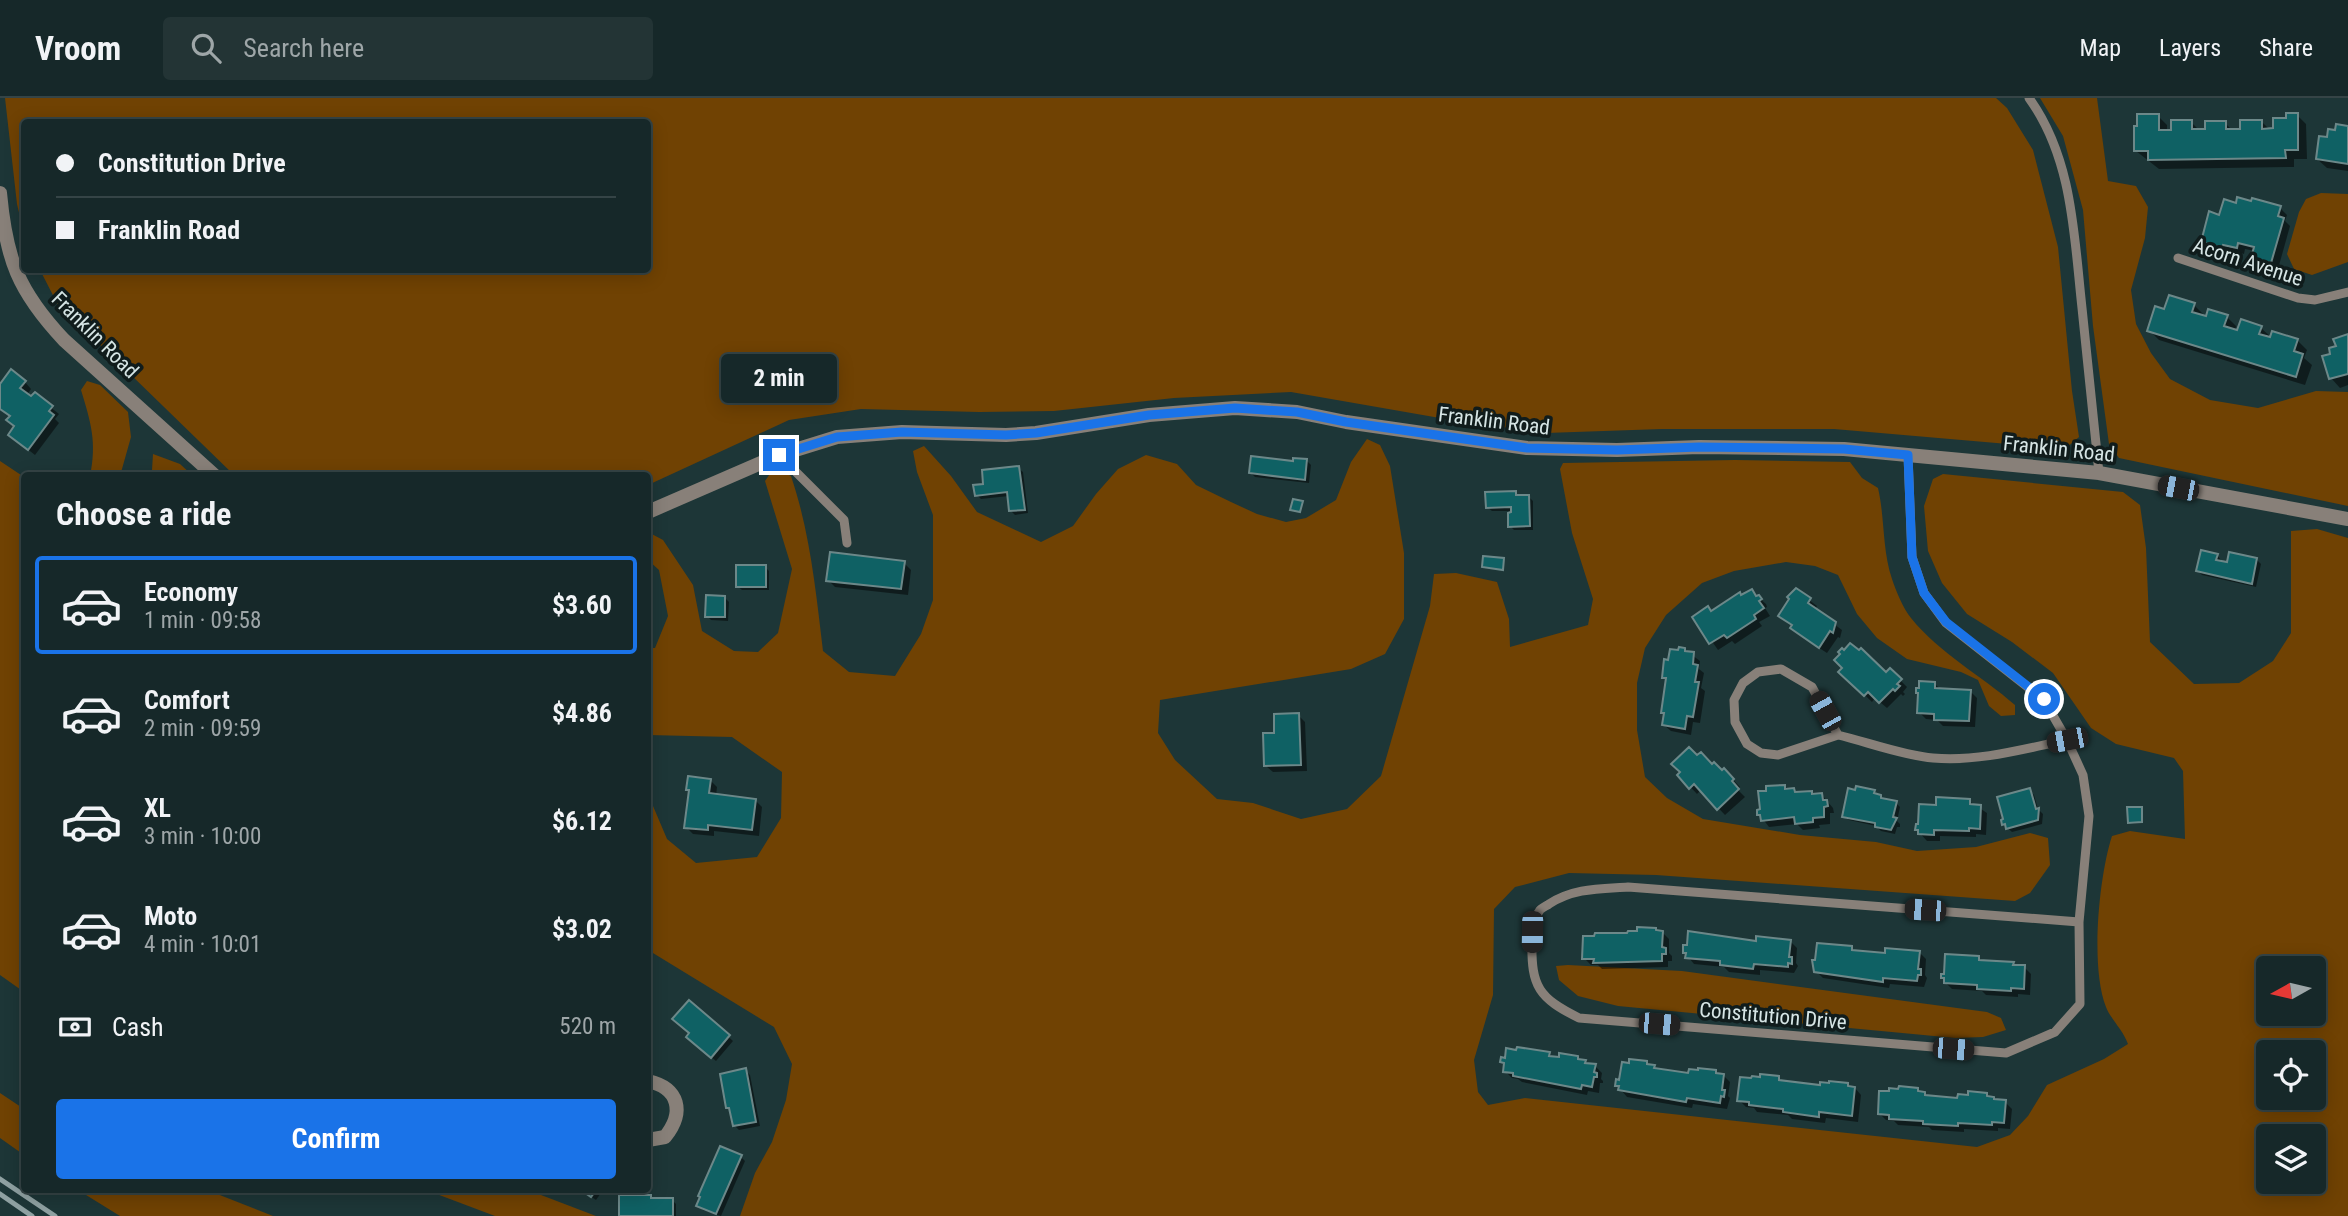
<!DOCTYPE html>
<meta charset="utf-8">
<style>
body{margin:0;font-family:"Roboto Condensed",sans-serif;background:#233435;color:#f1f3f6;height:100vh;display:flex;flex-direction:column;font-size:26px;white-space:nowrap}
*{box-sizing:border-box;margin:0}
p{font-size:23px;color:#9ea6a8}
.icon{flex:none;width:38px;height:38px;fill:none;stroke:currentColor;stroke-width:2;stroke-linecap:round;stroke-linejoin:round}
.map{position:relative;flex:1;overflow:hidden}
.drawer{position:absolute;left:21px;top:374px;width:630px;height:721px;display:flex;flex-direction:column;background:#162829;border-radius:7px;box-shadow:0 4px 18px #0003,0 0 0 2px #354446}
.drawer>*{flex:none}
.top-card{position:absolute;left:21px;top:21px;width:630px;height:154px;border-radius:7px;box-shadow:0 4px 18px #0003,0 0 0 2px #354446;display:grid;align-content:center;height:154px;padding:0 35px;background:#162829}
.needle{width:46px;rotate:262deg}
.tools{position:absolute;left:2256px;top:858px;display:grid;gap:14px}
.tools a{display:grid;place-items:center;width:70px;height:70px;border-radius:7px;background:#162829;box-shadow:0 4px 18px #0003,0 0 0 2px #354446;font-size:35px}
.end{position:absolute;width:32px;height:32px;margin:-16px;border:9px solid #1a73e8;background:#fff;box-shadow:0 0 0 4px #fff}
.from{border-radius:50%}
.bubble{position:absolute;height:49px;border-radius:7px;background:#162829;box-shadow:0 4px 18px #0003,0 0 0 2px #354446;font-size:23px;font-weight:700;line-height:49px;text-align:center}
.car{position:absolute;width:21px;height:42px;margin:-21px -10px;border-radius:9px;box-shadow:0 0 5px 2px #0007;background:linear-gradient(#222 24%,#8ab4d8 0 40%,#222 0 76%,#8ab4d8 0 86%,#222 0)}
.top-card b{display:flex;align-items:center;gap:24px;height:66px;font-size:26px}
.top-card b+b{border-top:2px solid #354446}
.top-card i{width:18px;height:18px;background:#f1f3f6}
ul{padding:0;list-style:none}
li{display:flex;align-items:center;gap:21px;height:98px;margin:0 14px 10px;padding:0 21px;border:4px solid transparent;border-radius:7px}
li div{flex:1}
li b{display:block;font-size:26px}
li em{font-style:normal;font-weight:700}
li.on{border-color:#1a73e8}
li>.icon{width:63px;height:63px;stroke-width:1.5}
h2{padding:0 35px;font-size:32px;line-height:84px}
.pay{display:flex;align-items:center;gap:18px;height:77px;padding:0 35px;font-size:26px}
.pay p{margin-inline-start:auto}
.button{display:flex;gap:14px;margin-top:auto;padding:14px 35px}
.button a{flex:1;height:80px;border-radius:7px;background:#1a73e8;color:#fff;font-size:28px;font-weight:700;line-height:80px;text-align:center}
header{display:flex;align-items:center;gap:42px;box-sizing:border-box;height:98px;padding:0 35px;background:#162829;border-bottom:2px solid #354446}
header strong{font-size:33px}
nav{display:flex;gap:38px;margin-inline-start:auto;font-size:24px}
.search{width:490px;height:63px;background:#233435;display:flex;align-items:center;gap:18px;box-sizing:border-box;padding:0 24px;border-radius:7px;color:#9ea6a8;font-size:26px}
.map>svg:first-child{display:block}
.green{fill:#704203;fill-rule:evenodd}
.shadow{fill:#0007}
.building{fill:#0f6164;stroke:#6c8889;stroke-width:2}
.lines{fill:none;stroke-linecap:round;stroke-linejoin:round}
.lane{stroke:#888079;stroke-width:9}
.street{stroke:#888079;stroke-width:14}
.rail{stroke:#8fa1a2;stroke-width:5}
.route{stroke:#1a73e8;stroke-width:9}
.labels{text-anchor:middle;stroke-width:7;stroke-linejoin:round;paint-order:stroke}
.street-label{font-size:21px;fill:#d6e5e5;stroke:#101c1c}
</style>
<header>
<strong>Vroom</strong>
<div class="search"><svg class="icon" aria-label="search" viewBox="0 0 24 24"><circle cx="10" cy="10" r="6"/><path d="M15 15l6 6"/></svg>Search here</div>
<nav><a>Map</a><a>Layers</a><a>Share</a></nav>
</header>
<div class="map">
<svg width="2348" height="1118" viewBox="0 0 2348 1118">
<rect width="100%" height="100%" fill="#1d3637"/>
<g class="green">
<path d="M5 0H1996L2007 10 2033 52 2058 149 2072 293 2079 339 2065 351 1834 331H1662L1546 335 1457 323 1291 294 1174 300 1054 313 979 314 861 311 789 322 648 387V378H235L57 205 40 172H648V24H24V136L17 106Z"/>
<path d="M2040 0H2097L2108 83 2136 88 2148 109 2145 140 2131 192 2136 226 2151 255 2170 281 2210 302 2258 310 2316 293 2348 294V408L2119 360 2109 346 2093 228 2083 112 2063 38Z"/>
<path d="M2321 95 2348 96V164L2312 177 2294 171 2287 156 2299 114 2306 101Z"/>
<path d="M87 283 100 287 128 314 131 339 120 378H90C97 344 91 325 81 292Z"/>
<path d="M1367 341 1380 347 1390 368 1404 455V521L1385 556 1351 571 1160 602 1158 635 1175 662 1217 701 1253 705 1301 721 1347 711 1381 678 1430 508 1434 476 1456 475 1497 484 1509 521 1510 549 1588 527 1593 501 1572 435 1560 371 1563 365 1735 362 1850 364 1862 380 1878 390C1885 420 1882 451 1892 481 1896 493 1903 510 1911 520 1939 555 1982 578 2015 607V617L2001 618 1989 608 1978 582 1961 574 1907 561 1877 540 1857 516 1838 477 1815 468 1786 464 1734 473 1702 485 1666 517 1645 550 1637 585V632L1645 679 1667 700 1703 721 1800 737 1876 744 1917 753 1976 749 2030 735 2048 740 2050 767 2030 795 2015 803 1656 777 1569 775 1515 789 1494 811 1493 897 1474 962 1478 994 1488 1007 1525 1000 1977 1049 2010 1037 2028 1018 2047 987 2104 961 2128 946C2123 932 2110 920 2106 909 2090 869 2099 778 2112 738L2130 733 2185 741 2183 673 2174 660 2116 646 2091 630 2053 575 2012 544 1967 516 1942 485 1928 453 1924 408 1933 381 1943 376 2123 394 2140 407 2146 450 2150 544 2194 586 2239 585 2273 563 2291 535V433L2317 431 2348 440V1118H740L755 1075 772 1044 786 1002 792 966 774 929 648 852V684L653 708 667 741 696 765 757 759 781 720 782 674 732 639 648 637V550H655L668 518 659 472 648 462V434L663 442 693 487 702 533 734 553 758 554 778 535 792 471 765 383 774 370 791 378C810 434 816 494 823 553L849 574 895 578 921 536 933 502V417L917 374 913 353 924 348 951 378 977 414 1041 444 1073 428 1096 396 1118 371 1146 357 1177 366 1196 387 1231 404 1257 416 1286 424 1306 420 1336 402 1351 364ZM2268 870H2314V915H2268ZM2268 954H2314V999H2268ZM2268 1038H2314V1083H2268Z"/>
<path d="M153 356 180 366 193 378H156L152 372Z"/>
<path d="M0 363 24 379V894L0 877Z"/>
<path d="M1568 867 1682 873 1987 914 2001 920 2006 932 1983 939 1955 940 1618 908 1578 898 1559 882 1556 868Z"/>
<path d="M0 995 24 1011V1057L0 1040Z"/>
<path d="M78 1092H207L273 1118H120Z"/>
<path d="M426 1092H528L596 1118H495Z"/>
</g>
<g class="shadow">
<path d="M2297 17 2306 26 2307 61H2294V69L2159 71 2136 53 2158 18 2167 27V34L2191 24 2200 33 2225 25 2233 33H2242L2261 23 2270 32Z"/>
<path d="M2348 30V73L2327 70 2317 61 2328 41Z"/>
<path d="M2237 107 2280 110 2287 117 2285 123 2290 128 2278 171 2260 166 2253 159 2255 153 2245 151 2244 156 2230 152 2229 155 2210 150 2203 143 2220 119Z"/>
<path d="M2194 207 2203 216V219H2227L2236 228 2235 233 2261 230 2272 240 2297 242 2307 252 2304 260 2312 267 2305 287 2159 242 2149 232 2165 213Z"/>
<path d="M2348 238V287L2340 290 2331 280 2332 257Z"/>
<path d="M25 284 31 291 27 297 32 301 35 297 59 316 55 321 59 325 35 357 17 343 15 329 11 319 0 310V289Z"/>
<path d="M1307 363 1311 367 1309 385 1255 379 1251 375Z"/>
<path d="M1018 370 1023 374 1028 415 1015 417 1011 413 1009 398 981 401 977 397 985 387Z"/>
<path d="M1515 394 1519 399 1528 398 1533 403V432H1514L1510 428 1513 413H1492L1487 409Z"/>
<path d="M2217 457 2221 462V465L2257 462 2261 466 2256 489 2202 477 2198 473Z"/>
<path d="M904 465 911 472 908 497 835 489 828 482Z"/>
<path d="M765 469 769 473V492H742L737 488Z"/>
<path d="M1796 492 1817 508 1815 512 1842 532 1840 540 1838 539 1827 555 1799 537 1792 530 1793 528 1780 517Z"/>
<path d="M1751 493 1766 506 1767 509 1765 510 1770 518 1759 524 1762 528 1735 546 1732 543 1718 552 1695 519 1712 515Z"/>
<path d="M724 499 729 504 728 523 711 522 707 518Z"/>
<path d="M1684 551 1700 563 1699 571 1704 575 1701 590 1705 593 1700 625 1693 624 1691 637 1671 633 1664 627 1665 617 1663 614 1667 583 1663 579 1670 564Z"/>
<path d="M1890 572 1907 589 1903 594 1905 596 1903 598 1901 596 1887 610 1875 600 1872 604 1841 574 1886 577Z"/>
<path d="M1935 586 1941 592 1970 593 1977 600 1975 629 1943 628 1937 622 1926 621 1919 614Z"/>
<path d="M1298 617 1305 624 1307 673 1273 674 1266 668 1276 636Z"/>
<path d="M1724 672 1740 689 1737 691 1745 699 1725 717 1701 692 1697 696 1679 677Z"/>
<path d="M710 682 717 689 716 698 755 702 762 709 759 738 714 733V738L693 736 686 729 691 694 688 691Z"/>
<path d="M1784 688 1798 696 1811 695 1814 698 1822 697 1833 710 1834 715H1830V726L1819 727 1820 730 1803 732 1797 726 1769 729 1759 716Z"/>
<path d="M2029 692 2034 697 2038 711 2043 716 2042 726 2012 734 2003 726Z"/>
<path d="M1874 694 1885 703 1896 705 1900 709 1897 723 1900 726V729H1897L1895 736 1881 733 1876 728 1849 722 1844 718Z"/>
<path d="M1969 703 1987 715 1986 737 1976 736V739L1940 738V743H1927L1917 732 1938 709Z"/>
<path d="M2141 711 2143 725 2131 726 2129 724Z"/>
<path d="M1658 834H1662L1669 841V855L1672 858V863H1668V869L1602 871 1598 867H1591L1584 860Z"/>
<path d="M1790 843 1797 850 1796 865 1798 868 1794 875 1760 872V877L1729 874 1724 869 1694 866 1684 854Z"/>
<path d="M1851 850 1855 854 1886 857 1919 854 1926 861 1925 877 1927 880 1924 889 1890 886 1889 890 1823 880 1816 873Z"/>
<path d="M1979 860 1982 863 2013 865 2016 869H2024L2031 876 2030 897 2018 896V899L1986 897 1982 893 1952 891 1945 884 1943 879Z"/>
<path d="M689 904 733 943 716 963 692 943Z"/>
<path d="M1549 955 1554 961 1577 960 1588 967 1595 968 1602 975 1601 981 1603 983V985H1600L1599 995 1588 993 1587 997 1522 984 1518 981 1512 980 1505 973 1506 967 1502 963Z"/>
<path d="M1647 965 1658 973 1690 977 1715 974 1723 977 1730 984 1728 998 1730 1000 1727 1011 1693 1006 1692 1010 1627 999 1617 987Z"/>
<path d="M745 972 750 977 760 1028 739 1032 734 1027 731 1013 728 1009Z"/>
<path d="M1778 980 1783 984 1822 989 1847 987 1855 990 1861 997 1858 1024 1826 1020 1825 1025 1792 1021 1788 1017 1757 1014 1754 1010 1746 1009 1739 1002Z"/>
<path d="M1917 992 1928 999 1959 1002 1986 997 1996 1003 2005 1004 2012 1011 2010 1031 1998 1030V1033L1964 1031V1034L1932 1032 1929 1029 1898 1027 1894 1023 1886 1022 1880 1016Z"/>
<path d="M741 1059 745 1063 721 1118 703 1112 699 1107Z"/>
<path d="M582 1092H603L596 1102Z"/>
<path d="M651 1099 654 1102H672L676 1106V1118H621Z"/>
</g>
<g class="building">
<path d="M2286 15H2298V52H2285L2286 60 2148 62V53H2134V28H2137V16H2159V32H2171V22H2192V31H2205V23H2226V31H2240V22H2262V31L2273 30V20H2286Z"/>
<path d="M2336 26 2348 28V66L2316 61 2319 38 2327 39 2328 31 2335 32Z"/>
<path d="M2237 99 2251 103 2252 100 2281 108 2278 118 2284 120 2271 165 2251 160 2254 149 2238 145 2237 150 2223 147 2222 150 2201 144 2209 113 2219 117 2224 101 2236 105Z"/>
<path d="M2169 197 2195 205 2192 214 2206 218 2208 211 2228 217 2224 228 2237 232 2241 221 2262 228 2259 236 2270 239 2272 233 2298 241 2294 253 2303 256 2296 279 2147 233 2155 208 2164 211Z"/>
<path d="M2348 236V276L2329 281 2322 258 2330 256 2329 250 2336 248 2333 241Z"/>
<path d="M11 271 26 283 20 290 31 298 35 294 53 308 49 313 54 317 28 352 8 337 14 328 6 322 10 318 0 311V286Z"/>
<path d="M1251 358 1293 363V360L1307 361 1305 382 1249 375Z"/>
<path d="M1019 368 1025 412 1009 413 1007 394 975 398 973 387 983 386 982 372Z"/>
<path d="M1516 393V397H1529L1530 428 1508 429V415L1511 414V409L1486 410 1485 394Z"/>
<path d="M1293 401 1303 403 1300 414 1290 412Z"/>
<path d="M2201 452 2218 456 2216 462 2227 464 2229 454 2257 460 2252 486 2196 473Z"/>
<path d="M830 454 905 463 901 491 826 483Z"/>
<path d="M1483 458 1504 460 1503 472 1482 469Z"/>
<rect x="736" y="467" width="30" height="22"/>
<path d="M1796 490 1811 500 1808 505 1836 524 1833 535 1830 533 1819 550 1790 530 1792 527 1778 518 1789 501 1787 499Z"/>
<path d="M1752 491 1756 498 1759 497 1762 501 1759 503 1764 510 1754 517 1756 521 1727 540 1724 537 1709 546 1692 519 1708 508 1711 513 1740 494 1741 497Z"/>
<path d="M706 497 725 498V519H705Z"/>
<path d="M1850 545 1859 552 1861 550 1886 574 1890 570 1902 581 1897 586 1900 588 1895 593 1893 591 1879 605 1868 594 1864 598 1838 574 1842 570 1834 562 1840 556 1838 554 1842 550 1844 552Z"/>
<path d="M1679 549 1685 550V553L1694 554 1693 566 1698 567 1695 584H1699L1693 619 1687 618 1685 631 1662 627 1664 615H1661L1666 580H1662L1664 561 1668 562 1670 551 1678 552Z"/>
<path d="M1919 583 1935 584V590L1971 592 1969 623 1934 622V616L1917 615 1918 595H1916V590H1919Z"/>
<path d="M1299 615 1301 667 1264 668 1263 635H1274V616Z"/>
<path d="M1689 649 1697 657 1701 654 1712 666 1714 664 1722 672 1724 670 1734 681 1732 683 1739 691 1717 712 1694 686 1689 691 1677 677 1680 674 1671 666Z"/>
<path d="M688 678 711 681 709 695 756 701 752 732 708 727V732L684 730 689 692H686Z"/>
<path d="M1785 687V691L1794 690 1795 694 1812 693V696L1822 695 1823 702H1827L1828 708 1824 709V719L1813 720V724L1795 726 1794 719 1761 723 1760 717H1757V712L1760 711 1758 693H1766V688Z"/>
<path d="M1856 688 1875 692 1874 695 1881 697V700L1897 703 1893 719 1897 720 1891 732 1875 729V725L1842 719 1848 690 1855 692Z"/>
<path d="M2030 690 2036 711 2039 710 2038 722 2006 731 2005 726 2002 727 2001 722 2003 721 1997 699Z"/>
<path d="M1936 699 1970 701V706L1981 707 1980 731 1969 730V733L1934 732V737L1918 736V732H1915L1916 726H1918L1919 706 1936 707Z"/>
<path d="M2127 709H2142V724L2128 725Z"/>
<path d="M1637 829 1656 830V832L1663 833 1662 849 1666 850V856H1662V863L1593 865 1594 861H1582L1583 838H1594L1595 835H1627L1628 833H1637Z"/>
<path d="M1688 833 1756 843V838L1791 842 1789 859H1792V866L1788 865V869L1754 866 1753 871 1720 867V863L1685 860 1686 855H1683V847H1687Z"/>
<path d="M1817 845 1852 848V852L1885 855V850L1920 853 1918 871H1921V877H1918L1917 883 1883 880V884L1814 874 1812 862H1815Z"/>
<path d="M1945 856 1979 858V862L2014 864 2013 867H2025L2024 891 2011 890V893L1977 891V887L1944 885V880H1941V876H1944Z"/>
<path d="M689 902 730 937 711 960 686 939 689 935 672 921Z"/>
<path d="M1517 949 1550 954 1549 958 1559 959V955L1578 958V961L1586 962 1585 965 1596 966 1594 974 1597 975V979H1594L1592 989 1582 987 1581 991 1513 978V975L1503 974 1504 965 1500 964 1501 959 1505 960 1506 950 1516 952Z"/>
<path d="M1629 961 1647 963V966L1655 967 1654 970 1688 975 1689 971 1698 972V970L1716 972V975L1724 976 1722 992H1725L1724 999 1721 998 1720 1005 1687 1000 1686 1004 1618 992 1619 988H1615L1616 981 1619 982 1622 964 1629 965Z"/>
<path d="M746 970 756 1024 733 1028 729 1010H726L720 976Z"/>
<path d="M1760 976 1779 978V982L1820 987V984L1829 985V983L1848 985V988L1855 989 1852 1018 1819 1014V1019L1783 1014V1011L1749 1007V1004L1737 1003 1740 979 1751 980 1752 978 1760 979Z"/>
<path d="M1899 988 1918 990V993L1925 994V997L1957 1000 1958 996 1968 997V993L1987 995V998L1994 999V1001L2006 1002 2004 1025 1992 1024V1027L1958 1025V1028L1923 1026V1023L1889 1021V1017L1878 1016 1879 993H1889V990L1898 991Z"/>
<path d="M720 1048 742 1057 716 1116 696 1108 700 1099 698 1098Z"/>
<path d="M581 1092H596L591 1099Z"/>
<path d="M619 1097H651V1100H673V1118H619Z"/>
</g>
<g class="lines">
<g class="lane">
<path d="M2029 0C2073 61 2074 138 2082 210 2088 265 2093 320 2099 375"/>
<path d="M2178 160 2298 200 2315 202 2348 194"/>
<path d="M779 357 844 422 847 445"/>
<path d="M1908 357 1912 459 1924 495 1946 525 2044 602 2067 642 2083 677 2089 718 2079 824 2080 906 2055 934 2006 955 1579 920C1539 900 1531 889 1532 844 1532 835 1534 820 1540 812 1540 811 1548 807 1549 806 1574 790 1599 791 1628 789L2079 824"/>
<path d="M1838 637 1778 657 1761 655 1747 646 1735 624 1734 602 1743 585 1758 574 1781 571 1812 589 1838 637C1867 644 1905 658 1933 660 1978 664 2024 651 2067 642"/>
</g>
<g class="street">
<path d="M0 95C6 161 18 193 64 242L215 378"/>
<path d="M648 414 779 357 837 339 902 334 1006 337 1036 335 1149 317 1235 310 1297 314 1346 324 1527 350 1617 352 1699 349 1844 351 2099 375 2348 421"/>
<path d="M648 983C679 990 685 1014 665 1039L648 1042"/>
</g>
<g class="rail">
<path d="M0 1081 55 1118"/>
<path d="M0 1096 32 1118"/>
</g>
</g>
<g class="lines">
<path class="route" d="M779 357 837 339 902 334 1006 337 1036 335 1149 317 1235 310 1297 314 1346 324 1527 350 1617 352 1699 349 1844 351 1908 357 1912 459 1924 495 1946 524 2044 601"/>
</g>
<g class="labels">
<g class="street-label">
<text transform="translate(2248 164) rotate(18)" y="7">Acorn Avenue</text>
<text transform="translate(95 237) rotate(45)" y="7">Franklin Road</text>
<text transform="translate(1494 323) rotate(7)" y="7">Franklin Road</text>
<text transform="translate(2059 351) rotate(6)" y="7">Franklin Road</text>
<text transform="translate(1773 918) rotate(5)" y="7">Constitution Drive</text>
</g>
</g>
</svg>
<div class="tools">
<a><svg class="needle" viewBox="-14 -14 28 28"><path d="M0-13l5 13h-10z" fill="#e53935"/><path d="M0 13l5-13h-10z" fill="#9ea6a8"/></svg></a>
<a><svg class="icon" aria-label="locate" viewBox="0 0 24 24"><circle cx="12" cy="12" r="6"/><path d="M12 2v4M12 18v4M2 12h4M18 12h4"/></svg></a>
<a><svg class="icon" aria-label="layers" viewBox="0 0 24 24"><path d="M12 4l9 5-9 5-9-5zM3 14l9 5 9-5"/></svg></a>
</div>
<i class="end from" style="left:2044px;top:601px"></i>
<i class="end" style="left:779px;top:357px"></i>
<div class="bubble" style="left:721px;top:256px;width:116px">2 min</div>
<i class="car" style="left:2178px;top:390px;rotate:281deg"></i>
<i class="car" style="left:1825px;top:613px;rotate:331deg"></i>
<i class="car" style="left:2067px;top:642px;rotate:259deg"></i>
<i class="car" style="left:1925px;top:812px;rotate:274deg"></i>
<i class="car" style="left:1532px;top:834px;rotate:181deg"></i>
<i class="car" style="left:1659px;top:926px;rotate:95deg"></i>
<i class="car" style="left:1953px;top:951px;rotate:95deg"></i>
<div class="top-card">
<b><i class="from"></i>Constitution Drive</b>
<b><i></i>Franklin Road</b>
</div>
<section class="drawer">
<h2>Choose a ride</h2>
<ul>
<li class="on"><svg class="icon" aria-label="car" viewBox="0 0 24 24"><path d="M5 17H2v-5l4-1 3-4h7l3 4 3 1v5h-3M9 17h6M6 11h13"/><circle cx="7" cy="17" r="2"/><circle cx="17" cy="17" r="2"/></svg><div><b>Economy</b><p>1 min · 09:58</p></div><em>$3.60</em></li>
<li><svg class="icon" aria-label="car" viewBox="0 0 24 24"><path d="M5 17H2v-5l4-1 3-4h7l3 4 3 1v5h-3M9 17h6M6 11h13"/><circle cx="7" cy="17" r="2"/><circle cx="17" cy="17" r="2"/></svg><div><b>Comfort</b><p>2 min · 09:59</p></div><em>$4.86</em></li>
<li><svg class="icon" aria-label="car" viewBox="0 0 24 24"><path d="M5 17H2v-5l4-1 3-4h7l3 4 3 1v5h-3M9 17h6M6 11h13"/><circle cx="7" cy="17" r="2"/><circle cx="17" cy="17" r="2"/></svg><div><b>XL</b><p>3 min · 10:00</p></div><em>$6.12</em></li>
<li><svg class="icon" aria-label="car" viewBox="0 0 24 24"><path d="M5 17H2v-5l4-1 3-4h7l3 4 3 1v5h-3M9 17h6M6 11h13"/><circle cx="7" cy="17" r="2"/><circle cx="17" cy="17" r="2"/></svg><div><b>Moto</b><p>4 min · 10:01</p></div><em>$3.02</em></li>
</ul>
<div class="pay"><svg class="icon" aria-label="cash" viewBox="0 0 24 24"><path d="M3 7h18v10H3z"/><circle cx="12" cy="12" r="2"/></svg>Cash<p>520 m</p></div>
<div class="button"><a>Confirm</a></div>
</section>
</div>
